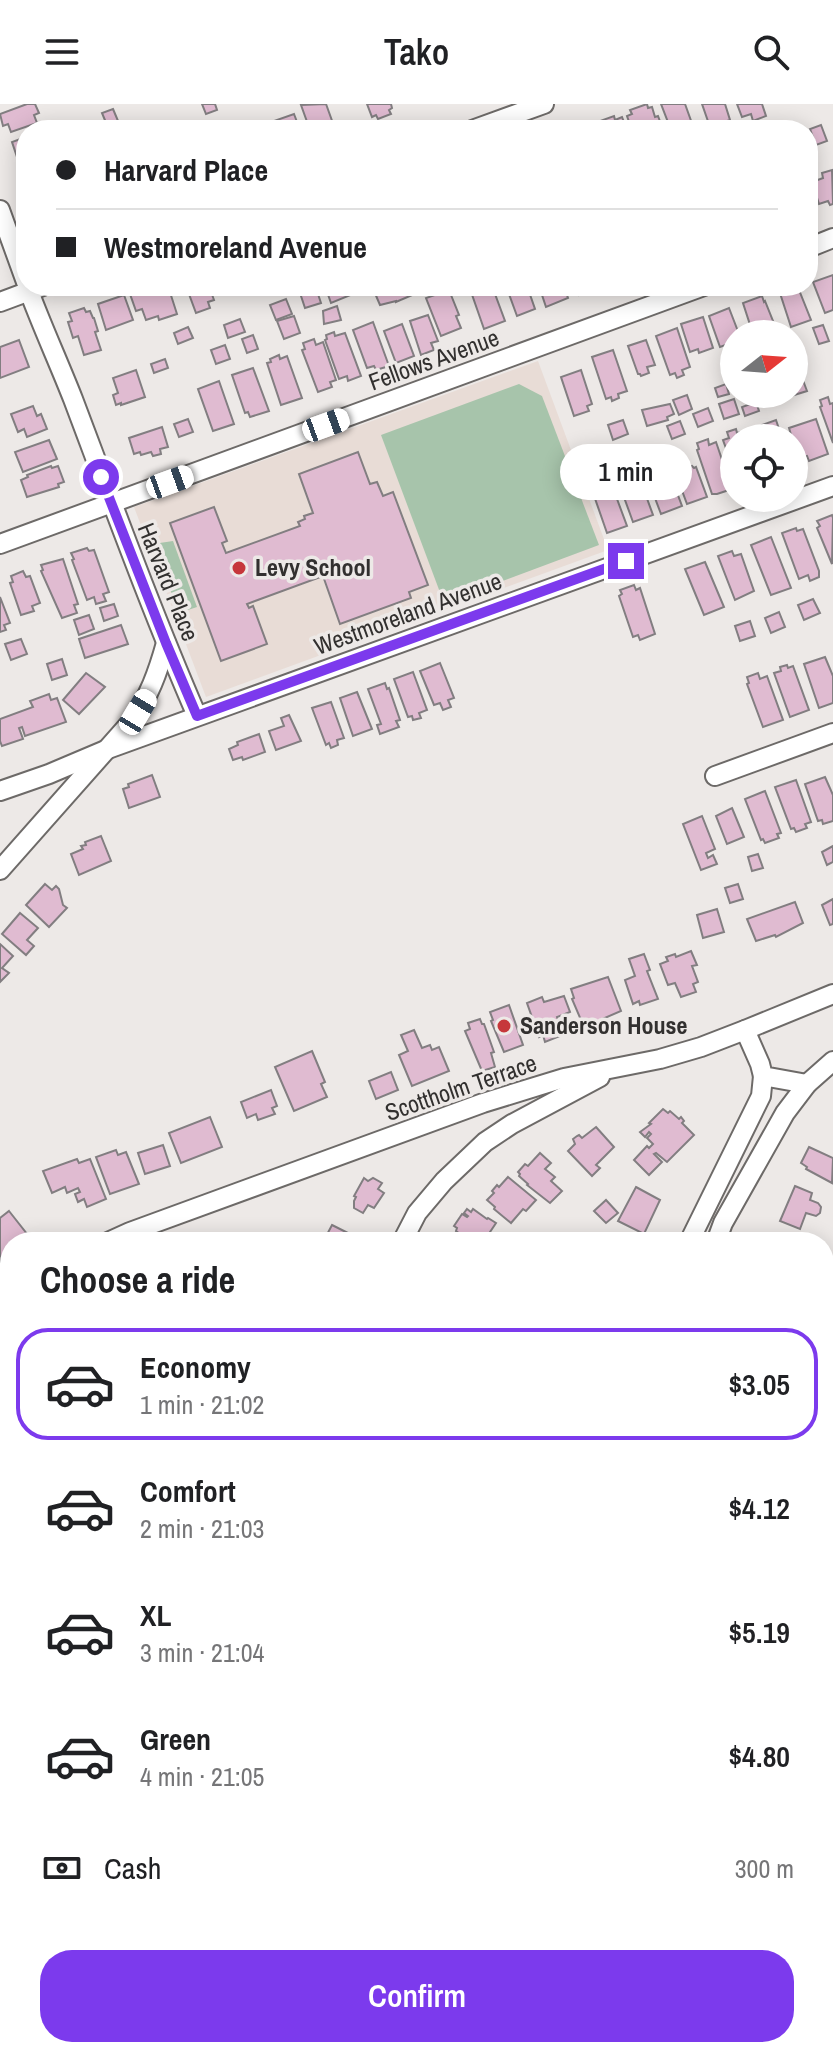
<!DOCTYPE html>
<meta charset="utf-8">
<style>
body{margin:0;font-family:"Archivo Narrow",sans-serif;background:#f2f2f2;color:#202124;height:100vh;display:flex;flex-direction:column;font-size:30px;white-space:nowrap}
*{box-sizing:border-box;margin:0}
p{font-size:26px;color:#757577}
.icon{flex:none;width:44px;height:44px;fill:none;stroke:currentColor;stroke-width:2;stroke-linecap:round;stroke-linejoin:round}
.map{position:relative;flex:1;overflow:hidden}
.side{position:absolute;left:0px;top:1128px;width:834px;height:826px;display:flex;flex-direction:column;background:#fff;border-radius:32px 32px 0 0;box-shadow:0 4px 20px #0003}
.side>*{flex:none}
.top-card{position:absolute;left:16px;top:16px;width:802px;height:176px;border-radius:32px;box-shadow:0 4px 20px #0003;display:grid;align-content:center;height:176px;padding:0 40px;background:#fff}
.needle{width:52px;rotate:73deg}
.controls{position:absolute;left:720px;top:216px;display:grid;gap:16px}
.controls a{display:grid;place-items:center;width:88px;height:88px;border-radius:50%;background:#fff;box-shadow:0 4px 20px #0003;font-size:40px}
.end{position:absolute;width:36px;height:36px;margin:-18px;border:10px solid #7c3aed;background:#fff;box-shadow:0 0 0 4px #fff}
.from{border-radius:50%}
.bubble{position:absolute;height:56px;border-radius:28px;background:#fff;box-shadow:0 4px 20px #0003;font-size:26px;font-weight:600;line-height:56px;text-align:center}
.car{position:absolute;width:24px;height:48px;margin:-24px -12px;border-radius:10px;box-shadow:0 0 6px 2px #0007;background:linear-gradient(#fff 24%,#345 0 40%,#fff 0 76%,#345 0 86%,#fff 0)}
.top-card b{display:flex;align-items:center;gap:28px;height:76px;font-size:30px}
.top-card b+b{border-top:2px solid #e0e0e0}
.top-card i{width:20px;height:20px;background:#202124}
ul{padding:0;list-style:none}
li{display:flex;align-items:center;gap:24px;height:112px;margin:0 16px 12px;padding:0 24px;border:4px solid transparent;border-radius:32px}
li div{flex:1}
li b{display:block;font-size:30px}
li em{font-style:normal;font-weight:600}
li.on{border-color:#7c3aed}
li>.icon{width:72px;height:72px;stroke-width:1.5}
h2{padding:0 40px;font-size:36px;line-height:96px}
.pay{display:flex;align-items:center;gap:20px;height:88px;padding:0 40px;font-size:30px}
.pay p{margin-inline-start:auto}
.cta{display:flex;gap:16px;margin-top:auto;padding:16px 40px}
.cta a{flex:1;height:92px;border-radius:32px;background:#7c3aed;color:#fff;font-size:32px;font-weight:600;line-height:92px;text-align:center}
header{display:flex;justify-content:space-between;align-items:center;height:104px;padding:0 40px;background:#fff;font-size:36px;font-weight:600}
.map>svg:first-child{display:block}
.built{fill:#e8dcd6}
.green{fill:#a7c4ab}
.building{fill:#e0bbd1;stroke:#827e81;stroke-width:2}
.lines{fill:none;stroke-linecap:round;stroke-linejoin:round}
.minor-casing{stroke:#6d6a68;stroke-width:22}
.minor{stroke:#fff;stroke-width:18}
.route{stroke:#7c3aed;stroke-width:10}
.poi-dot{fill:#c6373b;stroke:#ede9e7;stroke-width:3}
.labels{text-anchor:middle;stroke-width:7;stroke-linejoin:round;paint-order:stroke}
.street-label{font-size:24px;fill:#32302f;stroke:#ede9e7}
.poi-label{font-size:24px;font-weight:bold;fill:#32302f;stroke:#ede9e7;text-anchor:start}
</style>
<header><svg class="icon" aria-label="menu" viewBox="0 0 24 24"><path d="M4 6h16M4 12h16M4 18h16"/></svg>Tako<svg class="icon" aria-label="search" viewBox="0 0 24 24"><circle cx="10" cy="10" r="6"/><path d="M15 15l6 6"/></svg></header>
<div class="map">
<svg width="833" height="1953" viewBox="0 0 833 1953">
<rect width="100%" height="100%" fill="#ede9e7"/>
<path class="built" d="M538 257 608 446 206 593 134 403Z"/>
<g class="green">
<path d="M519 280 542 292 599 441 444 499 381 331Z"/>
<path d="M173 437 197 503 179 509 153 440Z"/>
</g>
<g class="building">
<path d="M27 0H35L39 9 34 11 37 19 11 28 8 20 3 22 0 10Z"/>
<path d="M202 0H215L217 6 206 10Z"/>
<path d="M326 0 335 25 310 26 301 1Z"/>
<path d="M367 0H391L392 4 389 6 391 10 378 15 376 11 372 13Z"/>
<path d="M647 0 648 4 652 3 655 13 658 12 662 23 659 24 660 26H632L627 12 632 10 630 6Z"/>
<path d="M661 0H685L694 25 671 26Z"/>
<path d="M702 0H725L730 16 710 23Z"/>
<path d="M737 0H762L766 12 753 17 751 10 742 13Z"/>
<path d="M113 5 121 24 117 26H109L102 9Z"/>
<path d="M294 10 300 26H274L271 18Z"/>
<path d="M614 12 615 16 622 13 627 26H603L600 17Z"/>
<path d="M821 21 827 37 816 41 810 25Z"/>
<path d="M26 33V55L18 56 12 38Z"/>
<path d="M832 66 833 100 830 101 828 97 819 100 812 78 823 74 822 69Z"/>
<path d="M833 171V206L825 209 813 178Z"/>
<path d="M153 182H157L158 186 168 182 177 210 159 216 158 212 146 216 142 205 136 207 130 190Z"/>
<path d="M186 182H209L214 196 208 198 210 204 196 209Z"/>
<path d="M325 182H350L353 190 331 199Z"/>
<path d="M388 182H414L417 189 396 198V197L380 201 374 187Z"/>
<path d="M469 182H492L505 217 484 225Z"/>
<path d="M506 182H527L535 205 517 212Z"/>
<path d="M539 182H564L568 194 546 203Z"/>
<path d="M575 182H598L599 183 579 191Z"/>
<path d="M789 182H796L798 187 799 186 811 216 791 223 779 186Z"/>
<path d="M316 184 321 199 305 204 300 189Z"/>
<path d="M449 186 459 211 456 212 461 224 441 232 426 194Z"/>
<path d="M124 191 133 216 106 226 98 200Z"/>
<path d="M762 192 764 198 765 197 777 227 770 230H753L743 199Z"/>
<path d="M286 195 292 210 276 216 270 201Z"/>
<path d="M337 202 341 216 324 220 323 207Z"/>
<path d="M84 204 86 208 90 207 93 214H94L98 227 95 228 101 246 84 251 78 232 73 234 68 218 72 217 69 209Z"/>
<path d="M729 204 739 230H734V238L720 243 709 212Z"/>
<path d="M428 211 438 237 431 239 434 246 421 251 410 217Z"/>
<path d="M294 212 300 229 284 235 277 217Z"/>
<path d="M703 213 713 244 699 249 698 245 690 248 681 220Z"/>
<path d="M240 215 245 228 228 234 224 221Z"/>
<path d="M373 218 389 262 376 266 374 262 367 264 353 226Z"/>
<path d="M402 220 414 252 396 259 384 227Z"/>
<path d="M823 221 829 237 819 240 813 224Z"/>
<path d="M188 223 193 234 178 240 174 229Z"/>
<path d="M677 224 690 263 682 266 684 271 677 274 675 269 670 271 656 232Z"/>
<path d="M334 228 335 232 345 229 361 272 348 277 347 272 339 275 325 236 327 235 326 231Z"/>
<path d="M253 231 258 245 247 249 242 235Z"/>
<path d="M314 235 316 241 323 238 336 276 330 278 332 283 318 288 302 246 305 245 303 239Z"/>
<path d="M19 236 29 263 0 274V243Z"/>
<path d="M646 236 655 261 647 263 649 269 641 272 640 270H638L628 242Z"/>
<path d="M225 241 230 255 216 260 211 246Z"/>
<path d="M613 246 627 287 618 290 619 294 612 297 611 293 606 295 592 253Z"/>
<path d="M279 251 280 255 287 252 302 294 281 301 267 259 271 258 270 255Z"/>
<path d="M165 255 168 264 154 269 151 260Z"/>
<path d="M253 264 269 307 250 313 248 308 245 309 232 271Z"/>
<path d="M136 266 145 293 121 301V299L116 301 113 291 118 289 113 274Z"/>
<path d="M581 266 592 300 587 302 589 307 574 312 561 273Z"/>
<path d="M801 271 807 287 791 292 790 290H794V273Z"/>
<path d="M219 277 234 320 213 327 198 285Z"/>
<path d="M726 280 729 290 718 293 715 284Z"/>
<path d="M687 291 692 305 679 311 673 296Z"/>
<path d="M828 293 830 300 833 299V339L820 303 822 302 820 296Z"/>
<path d="M734 295 739 310 724 315 719 300Z"/>
<path d="M756 298 759 307 745 312 742 303Z"/>
<path d="M670 300 674 310 667 313 668 316 647 322 642 306Z"/>
<path d="M33 302 37 312 41 310 47 325 27 333 24 325 18 328 11 310Z"/>
<path d="M708 304 713 317 698 323 693 310Z"/>
<path d="M188 315 193 328 179 333 174 320Z"/>
<path d="M816 315 828 350 809 357 807 352 800 354 794 334H792L789 324Z"/>
<path d="M623 316 628 330 613 336 608 321Z"/>
<path d="M776 316 782 334H756L755 331 765 328 762 321Z"/>
<path d="M680 317 685 330 672 335 667 322Z"/>
<path d="M162 323 168 343 160 345 161 350 153 352 151 348 141 351 140 348 134 350 129 334Z"/>
<path d="M736 325 737 329 743 328 745 334H734V366L723 336 729 334 727 328Z"/>
<path d="M708 335 709 341 716 338 732 385 717 390H712L697 346 699 345 697 339Z"/>
<path d="M49 336 57 355 23 368 15 348Z"/>
<path d="M358 348 370 380 377 378 383 392 393 388 428 481 409 488 411 494 340 520 323 472 247 500 249 504 253 502 267 540 221 557 170 419 214 403 227 437 222 439 226 449 300 422 298 418 305 415 304 412 313 409 299 370Z"/>
<path d="M654 355 656 361 665 357 682 402 661 410 644 365 647 364 644 359Z"/>
<path d="M688 360 689 363 692 362 694 364 696 363 707 393 687 400 674 365Z"/>
<path d="M51 362 52 364 58 362 64 378 58 380 59 383 27 393 21 376 28 373 27 371Z"/>
<path d="M637 367 653 411 633 418 617 374Z"/>
<path d="M610 376 627 422 607 429 591 383Z"/>
<path d="M832 411 833 414 832 460 817 424 820 422 817 417Z"/>
<path d="M796 424 797 427 803 425 819 467V473L810 477 808 471 799 475 782 429Z"/>
<path d="M771 433 791 484 771 491 751 441Z"/>
<path d="M87 444 89 447 94 446 109 488 103 490 106 497 96 500 94 493 87 496 72 456 74 455 71 449Z"/>
<path d="M732 447 734 452 741 450 754 487 735 496 718 452Z"/>
<path d="M63 455 78 500 74 501 77 509 62 514 41 467 43 466 41 461Z"/>
<path d="M705 458 724 503 704 511 685 465Z"/>
<path d="M23 467 26 473 30 472 40 499 32 502 34 507 21 511 10 479 13 478 11 472Z"/>
<path d="M634 481 636 486 640 484 655 530 640 536 638 531 633 533 619 492 622 490 620 486Z"/>
<path d="M0 493 10 519 4 521 6 526 0 528Z"/>
<path d="M813 495 820 509 804 516 798 501Z"/>
<path d="M114 500 118 512 104 517 100 504Z"/>
<path d="M779 508 785 523 771 529 765 514Z"/>
<path d="M89 511 94 525 79 531 74 516Z"/>
<path d="M750 517 755 532 740 537 735 522Z"/>
<path d="M121 521 128 540 85 554 79 535Z"/>
<path d="M21 535 27 550 11 556 5 540Z"/>
<path d="M825 553 833 572V599L819 604 804 560Z"/>
<path d="M62 555 67 571 52 576 47 560Z"/>
<path d="M440 559 454 594 448 596 451 603 443 606 440 599 434 601 420 567Z"/>
<path d="M787 561 788 564 793 562 809 606 790 613 774 569 781 567 780 563Z"/>
<path d="M413 568 427 606 419 609 421 614 413 616 412 612 408 613 394 575Z"/>
<path d="M86 569 105 583 79 610 63 596Z"/>
<path d="M758 569 760 575 767 572 783 616 763 623 747 580 749 579 747 573Z"/>
<path d="M385 579 387 585 389 584 400 616 396 617 399 623 380 630 377 621 381 620 368 585Z"/>
<path d="M357 588 372 625 353 632 340 594Z"/>
<path d="M49 590 51 596 57 594 66 618 25 632 22 623 19 624 23 635 2 642 0 637V615L33 603 30 597Z"/>
<path d="M331 598 344 634 337 636 338 641 331 644 329 639 326 641 312 604Z"/>
<path d="M289 611 301 637 276 646 269 627 284 622 281 614Z"/>
<path d="M259 630 265 648 243 656 242 653 233 656 229 645 238 641 237 638Z"/>
<path d="M152 671 160 693 129 704 123 685 129 683 128 680Z"/>
<path d="M825 673 833 691V717L823 720 822 716 818 717 805 680Z"/>
<path d="M796 676 811 718 805 720 807 724 796 728 794 724 791 725 775 683Z"/>
<path d="M765 687 781 729 777 730 779 734 765 739 763 735 761 736 745 695Z"/>
<path d="M732 704 744 733 727 740 716 712Z"/>
<path d="M702 712 715 745 706 749 708 754 713 751 717 760 701 766 683 720Z"/>
<path d="M101 732 111 757 79 771 71 750 83 745 81 742 86 741 85 738Z"/>
<path d="M833 742V758L827 761 822 748Z"/>
<path d="M758 750 763 764 752 767 748 753Z"/>
<path d="M45 780 52 786 56 782 59 785 63 801 67 804 49 823 26 801Z"/>
<path d="M738 780 743 795 730 799 725 784Z"/>
<path d="M833 795V820L830 821 822 801Z"/>
<path d="M795 798 803 819 776 833 775 831 756 837 747 815Z"/>
<path d="M717 805 724 828 703 834 697 811Z"/>
<path d="M20 809 38 824 27 836 34 842 26 851 2 830Z"/>
<path d="M0 840 13 852 2 864 9 869 0 878Z"/>
<path d="M691 847 697 861 692 862 698 878 693 880 696 888 681 893 675 879 668 881 660 860 668 857 666 853 675 850 676 853Z"/>
<path d="M644 850 650 866 647 867 658 895 640 901 639 897 633 900 625 876 635 872 629 855Z"/>
<path d="M608 873 621 907 600 916 603 924 587 930 572 895 574 894 571 885Z"/>
<path d="M564 892 570 908 557 913 561 924 557 926 560 932 545 938 543 931 539 933 527 899 542 893 544 898Z"/>
<path d="M509 901 523 941 504 948 491 917 493 916 490 908Z"/>
<path d="M480 915 482 920H484L494 948 491 949 495 963 482 967 465 927 470 925 468 919Z"/>
<path d="M414 926 422 944 430 941 432 946 439 943 449 967 412 982 399 951 408 947 401 931Z"/>
<path d="M312 947 325 978 321 980 327 993 294 1007 275 963Z"/>
<path d="M391 968 398 986 376 995 369 977Z"/>
<path d="M271 986 277 1002 272 1004 275 1010 258 1016 256 1010 247 1014 241 998Z"/>
<path d="M663 1005 668 1009 670 1007 679 1015 681 1013 684 1017 682 1019 694 1031 667 1058 656 1049 654 1050 662 1058 649 1071 634 1056 647 1042 649 1044 653 1040 647 1034 651 1030 649 1028 645 1033 640 1028 651 1020 649 1019Z"/>
<path d="M210 1013 222 1043 181 1059 169 1029Z"/>
<path d="M596 1023 614 1043 596 1061 600 1064 592 1072 568 1047 575 1040 573 1035 577 1032 579 1031 582 1034Z"/>
<path d="M163 1041 170 1062 145 1070 138 1049Z"/>
<path d="M809 1043 833 1054 832 1079 806 1065 807 1063 801 1059Z"/>
<path d="M116 1046 118 1051 126 1048 139 1080 110 1090 96 1053Z"/>
<path d="M540 1049 551 1059 545 1065 555 1073 551 1077 562 1087 550 1099 527 1081 528 1080 519 1072 520 1070 518 1068 525 1060 528 1062Z"/>
<path d="M77 1055 79 1059 90 1055 106 1095 87 1103 84 1095 78 1098 75 1090 80 1088 78 1084 67 1089 65 1083 52 1089 43 1067Z"/>
<path d="M508 1073 536 1096 526 1107 523 1105 511 1119 494 1105 495 1103 487 1096 494 1089 492 1087 497 1081 499 1083Z"/>
<path d="M364 1074 368 1077 373 1074 382 1079 378 1085 384 1089 374 1104 368 1101 363 1109 354 1104V1097L356 1093 354 1092Z"/>
<path d="M795 1082 812 1089 810 1096 818 1099 821 1103 820 1109 816 1112 806 1109 800 1125 780 1117Z"/>
<path d="M636 1083 660 1096 644 1130 618 1117Z"/>
<path d="M606 1096 618 1109 606 1119 594 1107Z"/>
<path d="M467 1105 471 1108 473 1105 487 1115 488 1114 496 1119 488 1131 494 1136 492 1138H471L456 1127 457 1124 454 1122 462 1110 467 1113 468 1112 464 1109Z"/>
<path d="M9 1107 31 1135 26 1138H10V1150L0 1158V1114Z"/>
<path d="M332 1121 350 1130 346 1138H323Z"/>
<path d="M826 1174 833 1176V1192L824 1188Z"/>
<path d="M0 1256 10 1266V1274L0 1284Z"/>
<path d="M10 1445V1474L0 1481V1451Z"/>
<path d="M0 1602 3 1606 1 1608 6 1615 1 1619 9 1631 1 1637Z"/>
<path d="M7 1681 10 1684V1701L5 1706 0 1701V1688Z"/>
<path d="M0 1746 10 1755V1759L5 1765 9 1768 1 1776Z"/>
<path d="M6 1895 10 1898V1944H17L12 1953H0V1905Z"/>
<path d="M26 1944H52L66 1953H22Z"/>
<path d="M77 1944H94L92 1949 101 1953H74Z"/>
<path d="M320 1944H331L335 1953H306L305 1951Z"/>
<path d="M348 1944H371L375 1953H352Z"/>
<path d="M634 1944H688L679 1947 680 1951 674 1953H636Z"/>
</g>
<g class="lines">
<g class="minor-casing">
<g id="minor">
<path d="M472 26 544 0"/>
<path d="M0 106 26 178"/>
<path d="M808 144 833 134"/>
<path d="M27 182C41 220 58 257 73 295 113 401 152 508 197 612"/>
<path d="M0 198 43 182"/>
<path d="M0 440 704 182"/>
<path d="M715 672 833 629"/>
<path d="M0 687 49 670 108 645 833 382"/>
<path d="M0 766 131 618C149 593 158 568 166 539"/>
<path d="M745 926 760 960 763 972 807 980"/>
<path d="M108 1138 130 1128 483 999 564 974 660 955 701 943 745 926 833 890"/>
<path d="M402 1138 417 1109 444 1077 485 1038 512 1020 600 973"/>
<path d="M689 1138 761 992 763 972"/>
<path d="M716 1138 723 1119 785 1009 807 980 833 957"/>
<path d="M0 1205 10 1197"/>
<path d="M824 1538 833 1539"/>
<path d="M0 1541 10 1534"/>
<path d="M0 1841 10 1830"/>
<path d="M196 1953 211 1944"/>
<path d="M570 1953V1944"/>
<path d="M593 1953 594 1944"/>
</g>
</g>
<use href="#minor" class="minor"/>
</g>
<g class="lines">
<path class="route" d="M101 373 166 539 197 612 626 457"/>
</g>
<g class="poi-dot">
<circle cx="239" cy="464" r="8"/>
<circle cx="504" cy="922" r="8"/>
</g>
<g class="labels">
<g class="street-label">
<text transform="translate(434 256) rotate(-20)" y="8">Fellows Avenue</text>
<text transform="translate(168 478) rotate(68)" y="8">Harvard Place</text>
<text transform="translate(408 510) rotate(-20)" y="8">Westmoreland Avenue</text>
<text transform="translate(461 984) rotate(-19)" y="8">Scottholm Terrace</text>
</g>
<g class="poi-label">
<text x="255" y="472">Levy School</text>
<text x="520" y="930">Sanderson House</text>
</g>
</g>
</svg>
<div class="controls">
<a><svg class="needle" viewBox="-14 -14 28 28"><path d="M0-13l5 13h-10z" fill="#e53935"/><path d="M0 13l5-13h-10z" fill="#757577"/></svg></a>
<a><svg class="icon" aria-label="locate" viewBox="0 0 24 24"><circle cx="12" cy="12" r="6"/><path d="M12 2v4M12 18v4M2 12h4M18 12h4"/></svg></a>
</div>
<i class="end from" style="left:101px;top:373px"></i>
<i class="end" style="left:626px;top:457px"></i>
<div class="bubble" style="left:560px;top:340px;width:132px">1 min</div>
<i class="car" style="left:326px;top:321px;rotate:70deg"></i>
<i class="car" style="left:170px;top:378px;rotate:70deg"></i>
<i class="car" style="left:138px;top:608px;rotate:31deg"></i>
<div class="top-card">
<b><i class="from"></i>Harvard Place</b>
<b><i></i>Westmoreland Avenue</b>
</div>
<section class="side">
<h2>Choose a ride</h2>
<ul>
<li class="on"><svg class="icon" aria-label="car" viewBox="0 0 24 24"><path d="M5 17H2v-5l4-1 3-4h7l3 4 3 1v5h-3M9 17h6M6 11h13"/><circle cx="7" cy="17" r="2"/><circle cx="17" cy="17" r="2"/></svg><div><b>Economy</b><p>1 min · 21:02</p></div><em>$3.05</em></li>
<li><svg class="icon" aria-label="car" viewBox="0 0 24 24"><path d="M5 17H2v-5l4-1 3-4h7l3 4 3 1v5h-3M9 17h6M6 11h13"/><circle cx="7" cy="17" r="2"/><circle cx="17" cy="17" r="2"/></svg><div><b>Comfort</b><p>2 min · 21:03</p></div><em>$4.12</em></li>
<li><svg class="icon" aria-label="car" viewBox="0 0 24 24"><path d="M5 17H2v-5l4-1 3-4h7l3 4 3 1v5h-3M9 17h6M6 11h13"/><circle cx="7" cy="17" r="2"/><circle cx="17" cy="17" r="2"/></svg><div><b>XL</b><p>3 min · 21:04</p></div><em>$5.19</em></li>
<li><svg class="icon" aria-label="car" viewBox="0 0 24 24"><path d="M5 17H2v-5l4-1 3-4h7l3 4 3 1v5h-3M9 17h6M6 11h13"/><circle cx="7" cy="17" r="2"/><circle cx="17" cy="17" r="2"/></svg><div><b>Green</b><p>4 min · 21:05</p></div><em>$4.80</em></li>
</ul>
<div class="pay"><svg class="icon" aria-label="cash" viewBox="0 0 24 24"><path d="M3 7h18v10H3z"/><circle cx="12" cy="12" r="2"/></svg>Cash<p>300 m</p></div>
<div class="cta"><a>Confirm</a></div>
</section>
</div>
